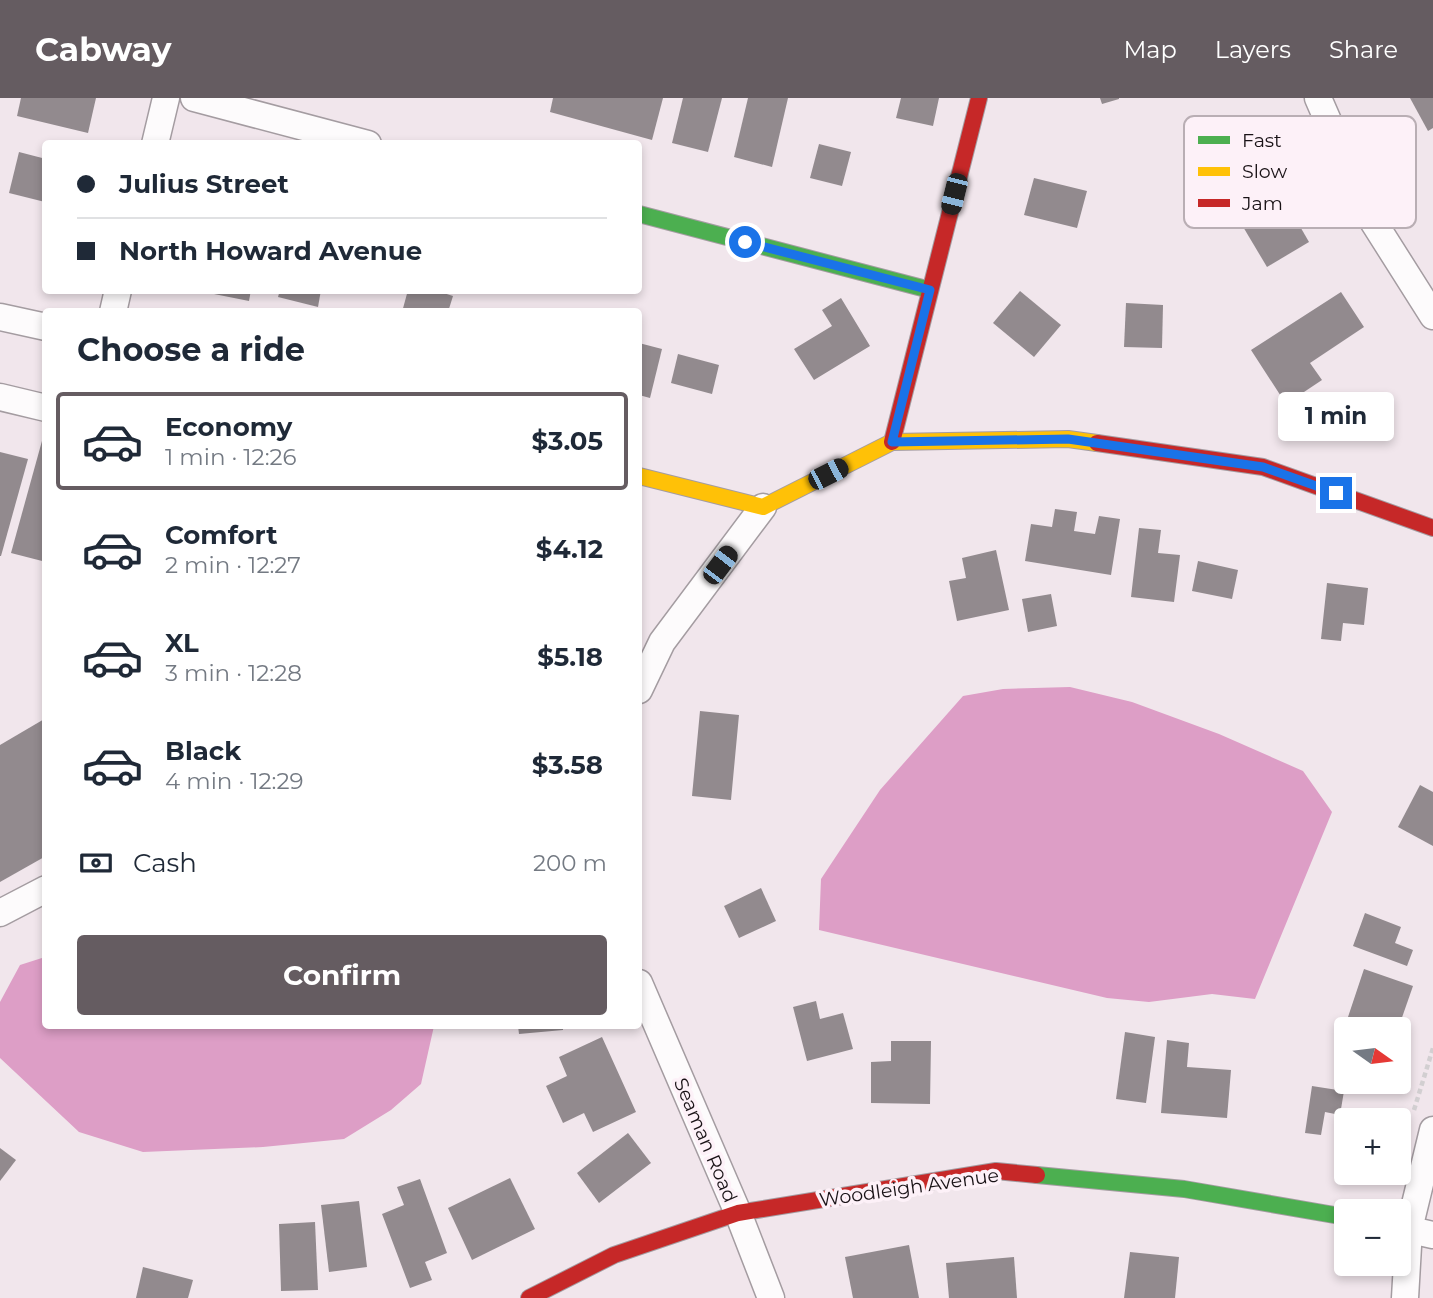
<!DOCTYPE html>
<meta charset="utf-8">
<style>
body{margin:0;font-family:Montserrat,sans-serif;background:#f6f6f7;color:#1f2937;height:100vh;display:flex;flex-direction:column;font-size:26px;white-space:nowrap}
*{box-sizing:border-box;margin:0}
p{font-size:23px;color:#747a83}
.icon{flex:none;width:38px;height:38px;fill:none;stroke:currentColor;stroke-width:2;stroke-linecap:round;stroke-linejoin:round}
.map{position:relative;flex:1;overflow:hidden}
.details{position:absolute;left:42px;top:210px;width:600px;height:721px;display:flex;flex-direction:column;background:#fff;border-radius:7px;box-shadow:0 4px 10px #0003}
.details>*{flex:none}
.banner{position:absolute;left:42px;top:42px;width:600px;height:154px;border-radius:7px;box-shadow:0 4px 10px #0003;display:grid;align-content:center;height:154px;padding:0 35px;background:#fff}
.needle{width:46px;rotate:104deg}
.buttons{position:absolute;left:1334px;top:919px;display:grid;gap:14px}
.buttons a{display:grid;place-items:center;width:77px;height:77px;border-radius:7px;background:#fff;box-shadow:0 4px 10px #0003;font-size:35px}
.end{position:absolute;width:32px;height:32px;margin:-16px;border:9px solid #1a73e8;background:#fff;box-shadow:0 0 0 4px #fff}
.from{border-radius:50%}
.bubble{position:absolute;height:49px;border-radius:7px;background:#fff;box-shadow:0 4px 10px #0003;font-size:23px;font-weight:700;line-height:49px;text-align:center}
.car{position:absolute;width:21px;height:42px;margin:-21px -10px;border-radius:9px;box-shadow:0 0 5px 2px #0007;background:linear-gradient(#222 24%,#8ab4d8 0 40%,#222 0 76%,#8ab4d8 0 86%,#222 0)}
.banner b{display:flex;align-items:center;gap:24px;height:66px;font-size:26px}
.banner b+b{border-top:2px solid #e0e1e3}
.banner i{width:18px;height:18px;background:#1f2937}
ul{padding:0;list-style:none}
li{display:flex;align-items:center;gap:21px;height:98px;margin:0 14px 10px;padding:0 21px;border:4px solid transparent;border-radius:7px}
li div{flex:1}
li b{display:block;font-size:26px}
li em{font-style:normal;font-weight:700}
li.selected{border-color:#655c61}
li>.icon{width:63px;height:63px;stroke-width:1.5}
h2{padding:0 35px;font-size:32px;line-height:84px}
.pay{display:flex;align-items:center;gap:18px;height:77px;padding:0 35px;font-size:26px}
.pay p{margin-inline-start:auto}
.cta{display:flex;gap:14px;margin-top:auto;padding:14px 35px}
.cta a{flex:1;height:80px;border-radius:7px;background:#655c61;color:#fff;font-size:28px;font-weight:700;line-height:80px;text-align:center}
header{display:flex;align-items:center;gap:42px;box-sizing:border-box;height:98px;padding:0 35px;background:#655c61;color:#fff}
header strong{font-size:33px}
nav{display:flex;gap:38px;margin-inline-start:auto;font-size:24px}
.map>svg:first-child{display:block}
.water{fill:#dd9ec6}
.building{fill:#928a8e}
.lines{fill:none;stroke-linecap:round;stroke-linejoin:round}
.street-casing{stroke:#a49ca1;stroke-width:29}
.fast-casing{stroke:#a49ca1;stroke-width:18}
.slow-casing{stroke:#a49ca1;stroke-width:18}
.jam-casing{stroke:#a49ca1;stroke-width:18}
.path{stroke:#d2cfd1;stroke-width:4.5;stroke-dasharray:5 3.5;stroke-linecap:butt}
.street{stroke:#fdfbfc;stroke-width:26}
.fast{stroke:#4caf50;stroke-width:16}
.slow{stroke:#ffc107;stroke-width:16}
.jam{stroke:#c62828;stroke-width:16}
.route{stroke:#1a73e8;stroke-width:9}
.labels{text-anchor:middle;stroke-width:7;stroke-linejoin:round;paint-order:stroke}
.street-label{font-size:19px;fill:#191216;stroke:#fdf1f8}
.key{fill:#fdf1f8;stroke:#b9aeb4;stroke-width:2}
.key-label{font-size:19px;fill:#191216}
</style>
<header>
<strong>Cabway</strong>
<nav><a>Map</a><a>Layers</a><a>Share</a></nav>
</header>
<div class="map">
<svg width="1433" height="1200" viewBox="0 0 1433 1200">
<rect width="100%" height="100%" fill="#f1e6ec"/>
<g class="water">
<path d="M1070 589 1132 604 1219 636 1303 673 1332 714 1255 901 1212 896 1149 904 1107 900 819 832 821 781 880 692 963 598 1003 591Z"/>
<path d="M45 859 46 928H434L421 986 391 1012 344 1041 263 1049 143 1054 79 1034 0 960V904L20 867Z"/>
</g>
<g class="building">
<path d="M21 0H96L88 35 17 18Z"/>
<path d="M553 0H663L652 42 550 14Z"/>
<path d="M683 0H722L708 54 672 45Z"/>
<path d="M748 0H788L772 69 734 59Z"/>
<path d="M901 0H939L933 28 896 20Z"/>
<path d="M1100 0H1119V1L1102 6Z"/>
<path d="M1410 0H1433V30L1428 33Z"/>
<path d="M819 46 851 54 842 88 810 80Z"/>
<path d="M19 54 46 61 45 104 9 95Z"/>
<path d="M1034 80 1087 93 1077 130 1024 117Z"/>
<path d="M1279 92 1309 144 1267 169 1236 117Z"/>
<path d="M215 192H251L249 203 214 196Z"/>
<path d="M280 192H321L318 209 278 199Z"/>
<path d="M408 192H434L453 198 448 214H402Z"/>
<path d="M1020 193 1061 227 1034 259 993 225Z"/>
<path d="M1341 194 1364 229 1310 265 1322 282 1286 306 1251 252Z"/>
<path d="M841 200 870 248 814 282 794 251 832 228 822 212Z"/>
<path d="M1126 205 1163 207 1162 250 1124 249Z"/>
<path d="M639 245 662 251 650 300 639 297Z"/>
<path d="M678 256 719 267 712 296 671 285Z"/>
<path d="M45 332H46V464L11 455Z"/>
<path d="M0 354 28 361 1 458H0Z"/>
<path d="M1055 411 1077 414 1074 433 1095 436 1099 418 1120 421 1111 477 1025 463 1031 426 1052 429Z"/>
<path d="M1139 430 1161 432 1158 455 1180 457 1174 504 1131 499Z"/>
<path d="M996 452 1009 512 957 523 949 483 966 480 962 460Z"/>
<path d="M1198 463 1238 472 1232 501 1192 493Z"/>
<path d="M1327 485 1368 490 1364 527 1343 525 1341 543 1321 541Z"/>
<path d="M1051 496 1057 528 1028 534 1022 501Z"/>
<path d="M700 613 739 617 731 702 692 698Z"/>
<path d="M46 620V758L0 784V647Z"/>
<path d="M1420 687 1433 694V748L1398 729Z"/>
<path d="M761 790 776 823 739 840 724 808Z"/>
<path d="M1365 815 1401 829 1395 845 1413 852 1407 868 1353 848Z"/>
<path d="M1364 871 1413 888 1398 931 1345 928Z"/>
<path d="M816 903 820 921 843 915 853 951 807 963 793 909Z"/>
<path d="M518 928H563V932L519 936Z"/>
<path d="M1125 934 1155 939 1146 1005 1116 1001Z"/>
<path d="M602 939 636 1014 593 1034 584 1015 563 1025 546 988 567 978 559 959Z"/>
<path d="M1167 942 1189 945 1187 969 1231 972 1227 1020 1161 1015Z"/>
<path d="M891 943H931L930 1006 871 1005V964L891 963Z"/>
<path d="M1312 988 1344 993 1340 1017 1325 1014 1321 1037 1305 1035Z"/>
<path d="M628 1035 651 1065 599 1105 577 1075Z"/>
<path d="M0 1050 16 1062 0 1083Z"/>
<path d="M510 1080 535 1131 472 1162 448 1110Z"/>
<path d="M420 1081 447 1155 425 1164 432 1182 410 1190 382 1116 404 1107 397 1089Z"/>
<path d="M359 1103 367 1169 329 1174 321 1107Z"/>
<path d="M315 1124 318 1192 281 1193 279 1126Z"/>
<path d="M909 1147 919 1200H853L845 1159Z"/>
<path d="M1130 1154 1179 1159 1175 1200H1124Z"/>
<path d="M1014 1159 1017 1200H949L946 1165Z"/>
<path d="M143 1169 193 1182 188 1200H136Z"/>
</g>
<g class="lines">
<g class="street-casing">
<g id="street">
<path d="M194 0 368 46"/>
<path d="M1318 0 1369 117 1433 218"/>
<path d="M155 46 166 0"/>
<path d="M113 214 118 192"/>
<path d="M0 219 46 229"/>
<path d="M0 299 46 310"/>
<path d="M639 592 662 544 763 409"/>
<path d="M0 815 46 791"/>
<path d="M639 885 738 1115 771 1200"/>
<path d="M1398 1129 1433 1137"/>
<path d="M1405 1200 1409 1131 1433 1032"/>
</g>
</g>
<g class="fast-casing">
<g id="fast">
<path d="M639 116 930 192"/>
<path d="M1037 1077 1184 1091 1346 1119"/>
</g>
</g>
<g class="slow-casing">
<path id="slow" d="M639 378 763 409 892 344 1068 341 1097 345"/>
</g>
<g class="jam-casing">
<g id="jam">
<path d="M892 344 979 0"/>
<path d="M1097 345 1263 369 1433 430"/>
<path d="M529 1200 614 1157 738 1115 996 1073 1037 1077"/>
</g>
</g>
<path class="path" d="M1414 1012 1433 950"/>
<use href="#street" class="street"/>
<use href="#fast" class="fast"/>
<use href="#slow" class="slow"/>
<use href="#jam" class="jam"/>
</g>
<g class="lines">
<path class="route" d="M745 144 930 192 892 344 1068 341 1263 369 1336 395"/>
</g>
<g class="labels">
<g class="street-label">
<text transform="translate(706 1042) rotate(67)" y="7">Seaman Road</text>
<text transform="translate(909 1089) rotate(-8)" y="7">Woodleigh Avenue</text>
</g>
</g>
<rect x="1184" y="18" width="232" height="112" rx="10" class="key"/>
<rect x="1198" y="38" width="32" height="8" fill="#4caf50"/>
<rect x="1198" y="69" width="32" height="9" fill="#ffc107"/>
<rect x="1198" y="101" width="32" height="8" fill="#c62828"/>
<g class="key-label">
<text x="1242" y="49">Fast</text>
<text x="1242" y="80">Slow</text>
<text x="1242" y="112">Jam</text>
</g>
</svg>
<div class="buttons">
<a><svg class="needle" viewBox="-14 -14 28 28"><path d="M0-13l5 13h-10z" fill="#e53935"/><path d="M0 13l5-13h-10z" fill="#747a83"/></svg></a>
<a>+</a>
<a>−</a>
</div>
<i class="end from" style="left:745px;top:144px"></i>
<i class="end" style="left:1336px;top:395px"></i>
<div class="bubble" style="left:1278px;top:294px;width:116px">1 min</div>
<i class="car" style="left:954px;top:96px;rotate:194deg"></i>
<i class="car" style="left:828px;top:376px;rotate:63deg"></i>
<i class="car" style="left:720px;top:467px;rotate:37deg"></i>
<div class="banner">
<b><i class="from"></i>Julius Street</b>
<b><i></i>North Howard Avenue</b>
</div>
<section class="details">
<h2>Choose a ride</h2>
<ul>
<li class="selected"><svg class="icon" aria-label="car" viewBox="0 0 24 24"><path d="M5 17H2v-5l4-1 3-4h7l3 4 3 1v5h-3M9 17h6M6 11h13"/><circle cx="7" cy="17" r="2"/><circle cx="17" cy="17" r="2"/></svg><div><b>Economy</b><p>1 min · 12:26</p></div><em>$3.05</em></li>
<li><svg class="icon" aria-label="car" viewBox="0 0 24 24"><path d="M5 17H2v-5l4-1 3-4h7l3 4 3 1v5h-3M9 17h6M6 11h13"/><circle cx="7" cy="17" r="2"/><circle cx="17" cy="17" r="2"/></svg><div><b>Comfort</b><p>2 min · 12:27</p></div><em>$4.12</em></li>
<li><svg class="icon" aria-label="car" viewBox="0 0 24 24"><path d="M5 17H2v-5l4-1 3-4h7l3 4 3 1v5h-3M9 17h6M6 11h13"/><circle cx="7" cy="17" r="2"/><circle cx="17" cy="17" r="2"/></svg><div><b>XL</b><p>3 min · 12:28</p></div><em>$5.18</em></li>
<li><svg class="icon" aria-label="car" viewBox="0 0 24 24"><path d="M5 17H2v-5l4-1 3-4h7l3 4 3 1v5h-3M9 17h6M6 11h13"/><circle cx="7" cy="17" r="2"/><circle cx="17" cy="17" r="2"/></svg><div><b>Black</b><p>4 min · 12:29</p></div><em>$3.58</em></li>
</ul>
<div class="pay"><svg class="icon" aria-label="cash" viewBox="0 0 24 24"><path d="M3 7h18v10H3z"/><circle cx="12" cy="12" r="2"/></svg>Cash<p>200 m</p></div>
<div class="cta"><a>Confirm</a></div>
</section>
</div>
